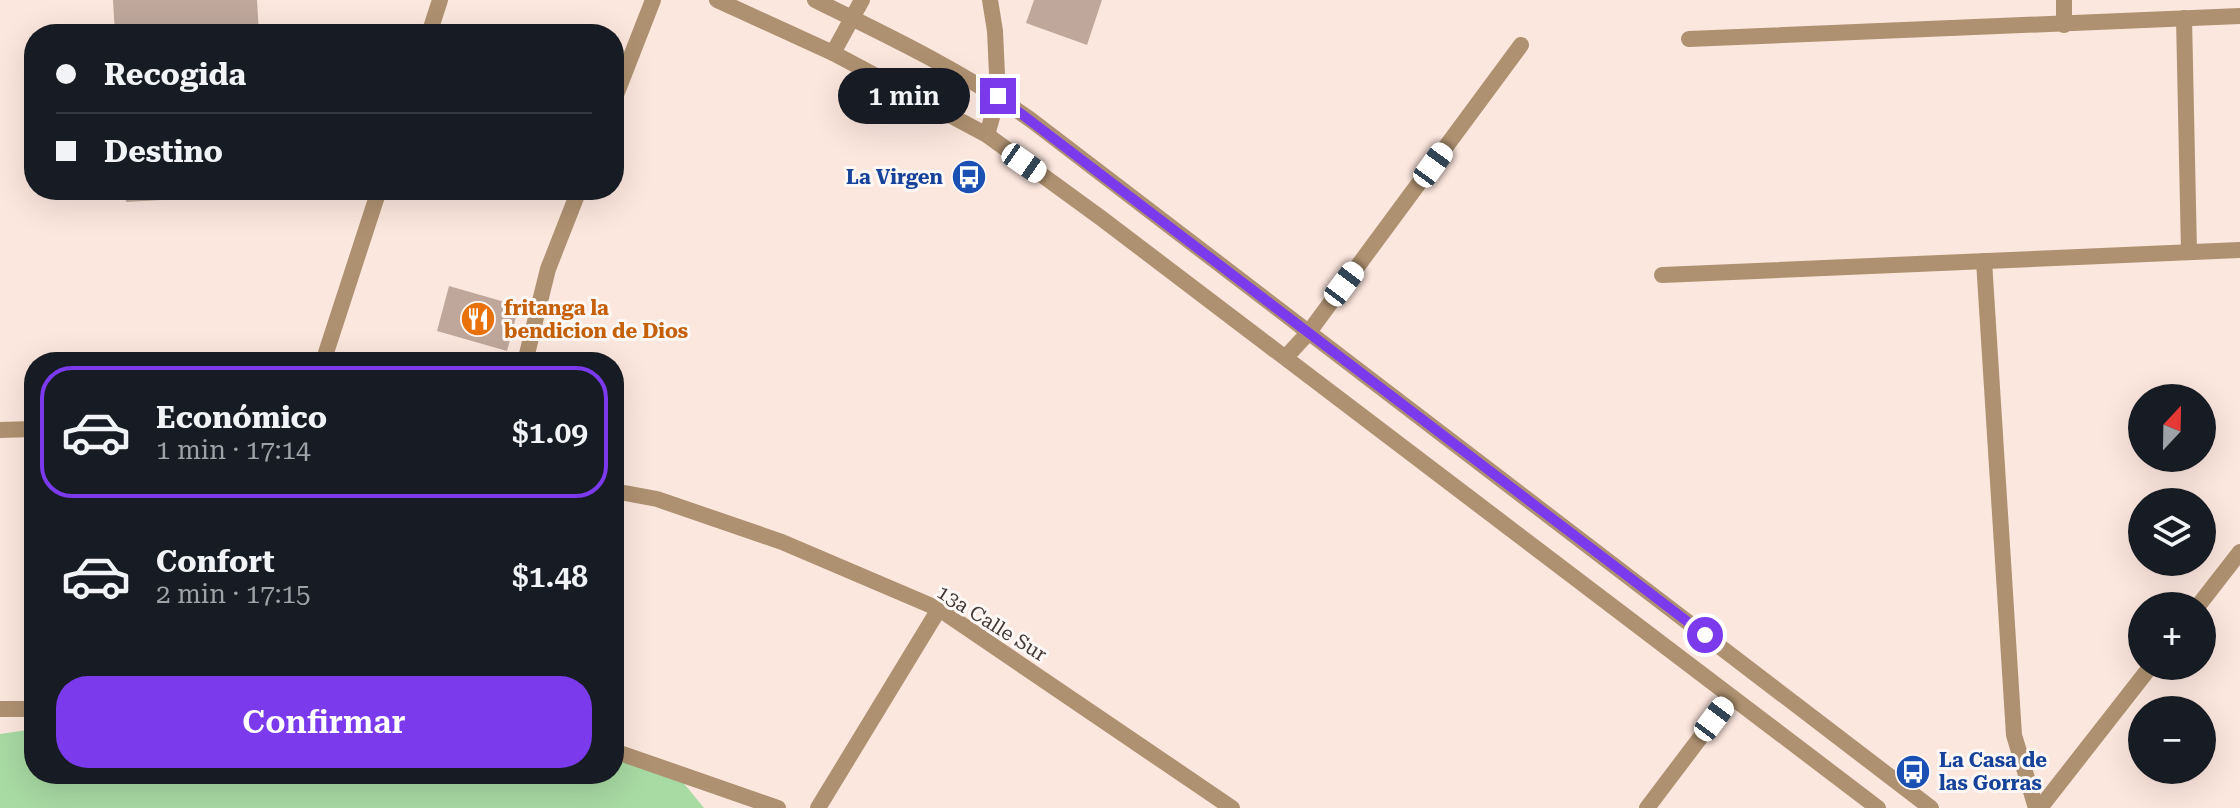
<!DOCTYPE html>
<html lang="es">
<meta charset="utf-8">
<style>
body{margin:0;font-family:"Roboto Serif",serif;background:#20242c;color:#f1f3f6;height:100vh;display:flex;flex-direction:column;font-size:30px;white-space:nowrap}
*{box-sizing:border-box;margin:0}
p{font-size:26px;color:#9ea1a6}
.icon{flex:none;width:44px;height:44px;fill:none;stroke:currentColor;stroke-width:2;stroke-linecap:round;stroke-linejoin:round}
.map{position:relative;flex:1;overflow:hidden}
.drawer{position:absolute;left:24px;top:352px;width:600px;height:432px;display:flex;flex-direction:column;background:#171b24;border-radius:32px;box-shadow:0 8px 32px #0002}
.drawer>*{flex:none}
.guide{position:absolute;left:24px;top:24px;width:600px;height:176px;border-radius:32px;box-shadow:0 8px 32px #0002;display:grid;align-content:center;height:176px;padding:0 32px;background:#171b24}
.needle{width:52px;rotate:22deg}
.fabs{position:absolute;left:2128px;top:384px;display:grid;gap:16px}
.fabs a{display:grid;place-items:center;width:88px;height:88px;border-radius:50%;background:#171b24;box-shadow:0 8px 32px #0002;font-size:40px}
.end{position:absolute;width:36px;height:36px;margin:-18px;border:10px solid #7c3aed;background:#fff;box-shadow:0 0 0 4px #fff}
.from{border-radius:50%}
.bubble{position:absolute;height:56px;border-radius:28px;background:#171b24;box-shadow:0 8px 32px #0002;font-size:26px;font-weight:600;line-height:56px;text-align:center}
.car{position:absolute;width:24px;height:48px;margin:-24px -12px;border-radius:10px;box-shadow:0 0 6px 2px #0007;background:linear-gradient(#fff 24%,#345 0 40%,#fff 0 76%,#345 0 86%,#fff 0)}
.guide b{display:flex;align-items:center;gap:28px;height:76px;font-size:30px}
.guide b+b{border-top:2px solid #363941}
.guide i{width:20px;height:20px;background:#f1f3f6}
ul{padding:14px 0 0;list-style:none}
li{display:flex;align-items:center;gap:24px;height:132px;margin:0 16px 12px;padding:0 16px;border:4px solid transparent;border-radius:32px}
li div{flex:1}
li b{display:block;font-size:30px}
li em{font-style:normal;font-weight:600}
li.selected{border-color:#7c3aed}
li>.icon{width:72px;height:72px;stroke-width:1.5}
.action{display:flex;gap:16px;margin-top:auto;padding:16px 32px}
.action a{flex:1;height:92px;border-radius:32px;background:#7c3aed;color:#fff;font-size:32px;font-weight:600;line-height:92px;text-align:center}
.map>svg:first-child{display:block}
.green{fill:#a8daa3}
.building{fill:#bfa79c}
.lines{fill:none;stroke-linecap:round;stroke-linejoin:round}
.service{stroke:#ae9170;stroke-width:16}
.minor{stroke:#ae9170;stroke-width:16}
.tertiary{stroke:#ae9170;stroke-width:16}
.route{stroke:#7c3aed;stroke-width:10}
.labels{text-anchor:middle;stroke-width:6;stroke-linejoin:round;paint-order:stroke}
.transit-label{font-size:20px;font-weight:bold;fill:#164399;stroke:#fdf8f6;text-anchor:end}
.food-label{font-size:20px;font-weight:bold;fill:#c56008;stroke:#fdf8f6;text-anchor:start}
.street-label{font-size:20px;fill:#443935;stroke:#fdf8f6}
</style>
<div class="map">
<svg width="2240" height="808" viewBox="0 0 2240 808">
<rect width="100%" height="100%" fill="#fce7de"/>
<path class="green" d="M34 729V774H614V756L682 781 704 808H0V734Z"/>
<g class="building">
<path d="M113 0H257L259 34H115Z"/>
<path d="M1034 0H1102L1087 45 1026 23Z"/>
<path d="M125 190H268V194L126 202Z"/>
<path d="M449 286 519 306 507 351 437 331Z"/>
</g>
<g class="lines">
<g class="service">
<path d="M833 53 862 0"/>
<path d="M987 135 998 96 995 31 990 0"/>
<path d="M1286 357 1309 332 1521 45"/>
</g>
<g class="minor">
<path d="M2064 0V25"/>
<path d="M2184 18 2189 252"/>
<path d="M429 34 440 0"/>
<path d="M1689 39 2240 16"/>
<path d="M614 100 653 0"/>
<path d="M1984 261 2014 735 2036 808"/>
<path d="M1662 275 2240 250"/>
<path d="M323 362 379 190"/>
<path d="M525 362 548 269 579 190"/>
<path d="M0 430 34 429"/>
<path d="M614 491 657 499 782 542 939 609 1232 808"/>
<path d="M2198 606 2240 552"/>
<path d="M0 709H34"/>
<path d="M614 751 778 808"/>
<path d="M818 808 939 609"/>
<path d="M1647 808 1731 697"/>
<path d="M2040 808 2151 666"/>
</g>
<g class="tertiary">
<path d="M717 0 833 53 987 135 1101 218 1878 808"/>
<path d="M815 0C889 36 964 72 1031 120L1931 808"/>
</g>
</g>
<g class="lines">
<path class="route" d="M998 96 1705 635"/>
</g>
<defs>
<g id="bus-disc" transform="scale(1.8)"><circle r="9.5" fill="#1a4fb4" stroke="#fdf8f6"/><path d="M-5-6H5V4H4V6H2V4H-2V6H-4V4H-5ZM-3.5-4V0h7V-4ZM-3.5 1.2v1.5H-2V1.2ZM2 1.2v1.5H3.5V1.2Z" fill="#fff"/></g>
<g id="restaurant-disc" transform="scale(1.8)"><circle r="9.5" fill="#e8710a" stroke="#fdf8f6"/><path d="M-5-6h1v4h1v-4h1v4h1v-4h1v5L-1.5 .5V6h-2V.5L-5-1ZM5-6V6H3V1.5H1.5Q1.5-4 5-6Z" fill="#fff"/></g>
</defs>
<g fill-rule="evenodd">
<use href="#bus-disc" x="969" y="177"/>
<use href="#restaurant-disc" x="478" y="319"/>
<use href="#bus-disc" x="1913" y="772"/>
</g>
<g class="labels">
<g class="transit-label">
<text x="943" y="184">La Virgen</text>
<text x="1939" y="767" text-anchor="start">La Casa de<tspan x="1939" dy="23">las Gorras</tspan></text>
</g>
<g class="food-label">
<text x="504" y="315">fritanga la<tspan x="504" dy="23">bendicion de Dios</tspan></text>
</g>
<g class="street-label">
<text transform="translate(992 623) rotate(32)" y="7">13a Calle Sur</text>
</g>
</g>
</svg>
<div class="fabs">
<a><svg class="needle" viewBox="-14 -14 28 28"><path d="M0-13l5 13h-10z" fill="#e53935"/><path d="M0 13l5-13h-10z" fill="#9ea1a6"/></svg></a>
<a><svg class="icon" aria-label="layers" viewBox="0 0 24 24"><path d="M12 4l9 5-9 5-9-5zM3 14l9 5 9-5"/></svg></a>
<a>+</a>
<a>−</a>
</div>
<i class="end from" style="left:1705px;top:635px"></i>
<i class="end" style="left:998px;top:96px"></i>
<div class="bubble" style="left:838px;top:68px;width:132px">1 min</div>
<i class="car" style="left:1024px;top:163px;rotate:125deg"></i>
<i class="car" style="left:1433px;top:165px;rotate:36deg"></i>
<i class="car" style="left:1344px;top:284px;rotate:37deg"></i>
<i class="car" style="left:1714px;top:719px;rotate:37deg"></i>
<div class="guide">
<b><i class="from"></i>Recogida</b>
<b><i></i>Destino</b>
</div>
<section class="drawer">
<ul>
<li class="selected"><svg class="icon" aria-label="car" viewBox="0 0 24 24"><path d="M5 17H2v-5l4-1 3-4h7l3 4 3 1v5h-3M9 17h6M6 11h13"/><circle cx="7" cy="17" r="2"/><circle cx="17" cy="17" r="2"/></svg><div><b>Económico</b><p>1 min · 17:14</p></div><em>$1.09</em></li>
<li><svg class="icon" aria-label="car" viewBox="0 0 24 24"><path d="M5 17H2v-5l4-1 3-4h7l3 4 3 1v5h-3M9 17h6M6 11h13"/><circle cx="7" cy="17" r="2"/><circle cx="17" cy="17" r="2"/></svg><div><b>Confort</b><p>2 min · 17:15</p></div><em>$1.48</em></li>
</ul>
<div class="action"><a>Confirmar</a></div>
</section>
</div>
